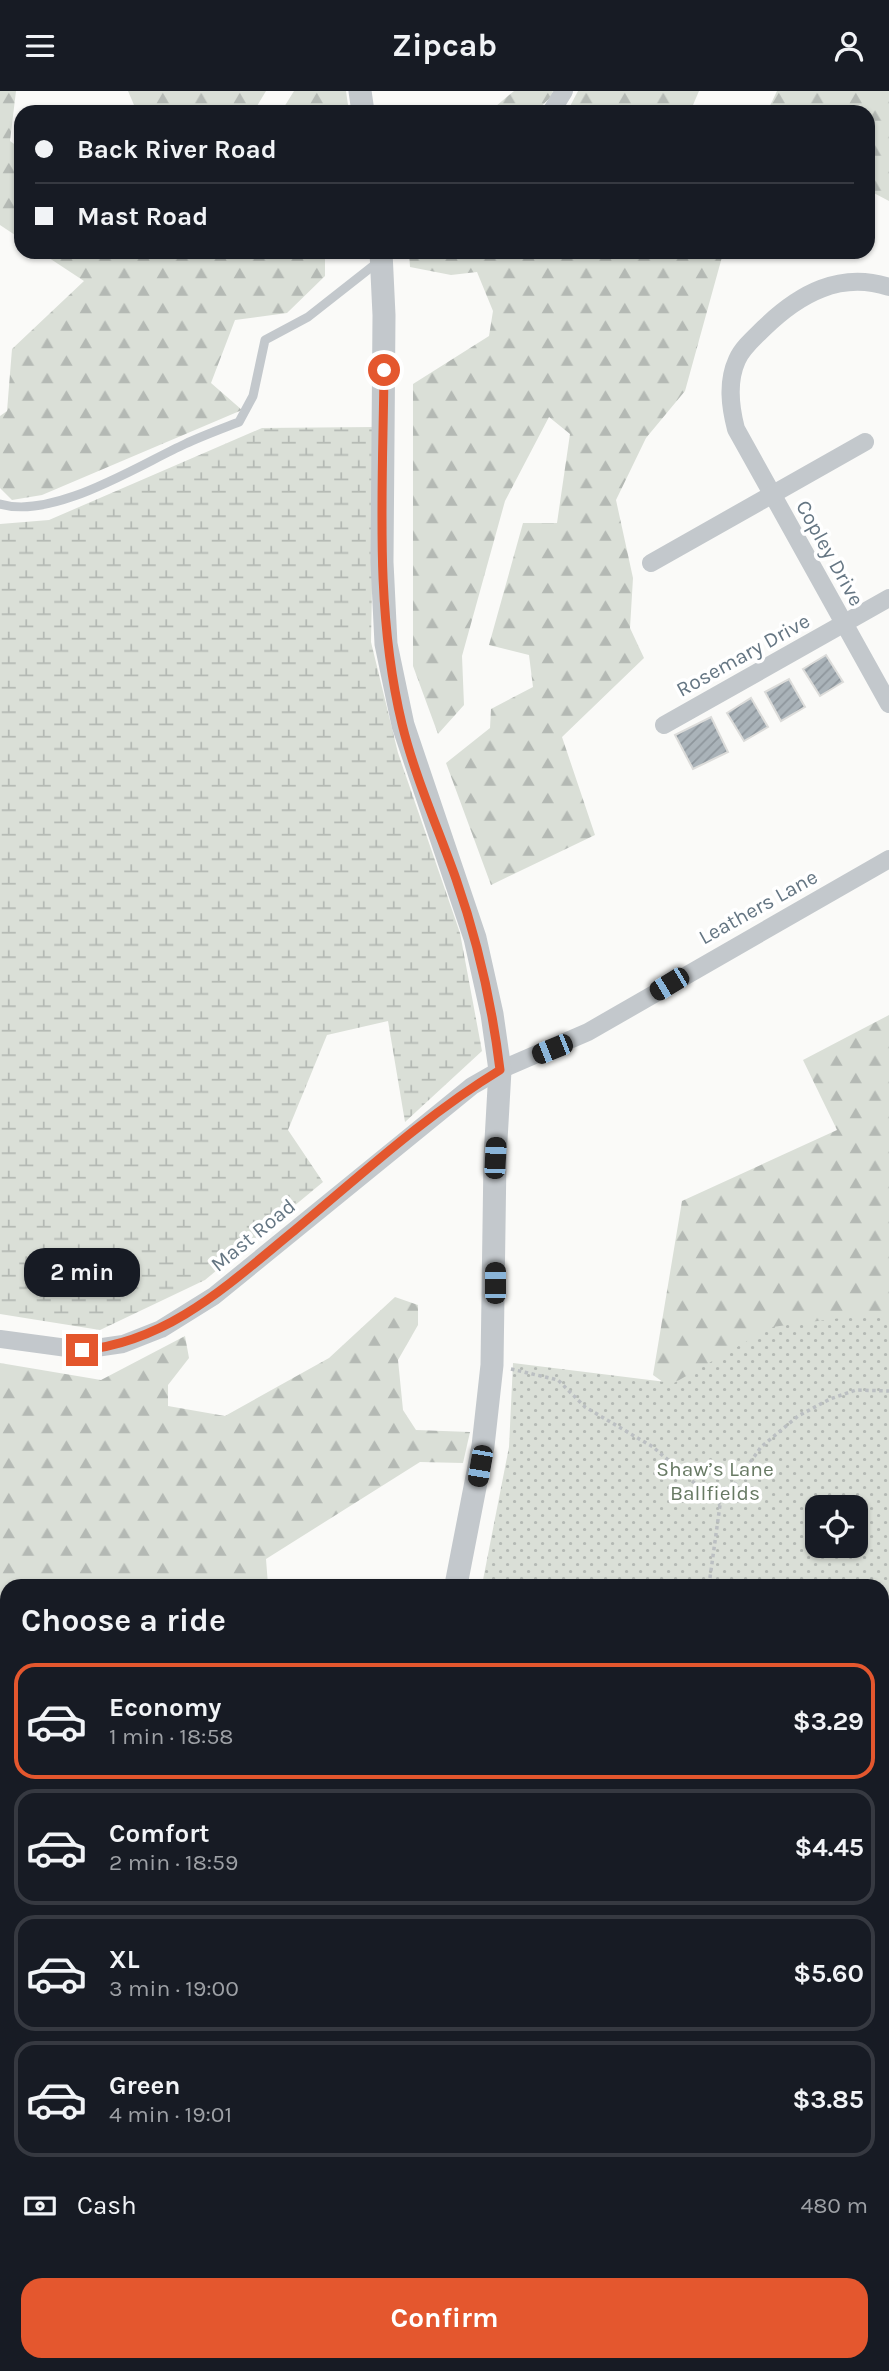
<!DOCTYPE html>
<meta charset="utf-8">
<style>
body{margin:0;font-family:Karla,sans-serif;background:#20242c;color:#f1f3f6;height:100vh;display:flex;flex-direction:column;font-size:26px;white-space:nowrap}
*{box-sizing:border-box;margin:0}
p{font-size:23px;color:#9ea1a6}
.icon{flex:none;width:38px;height:38px;fill:none;stroke:currentColor;stroke-width:2;stroke-linecap:round;stroke-linejoin:round}
.map{position:relative;flex:1;overflow:hidden}
.sheet{position:absolute;left:0px;top:1488px;width:889px;height:793px;display:flex;flex-direction:column;background:#171b24;border-radius:21px 21px 0 0;box-shadow:0 2px 5px #0004}
.sheet>*{flex:none}
.banner{position:absolute;left:14px;top:14px;width:861px;height:154px;border-radius:21px;box-shadow:0 2px 5px #0004;display:grid;align-content:center;height:154px;padding:0 21px;background:#171b24}
.fabs{position:absolute;left:805px;top:1404px;display:grid;gap:14px}
.fabs a{display:grid;place-items:center;width:63px;height:63px;border-radius:14px;background:#171b24;box-shadow:0 2px 5px #0004;font-size:35px}
.end{position:absolute;width:32px;height:32px;margin:-16px;border:9px solid #e4572e;background:#fff;box-shadow:0 0 0 4px #fff}
.from{border-radius:50%}
.bubble{position:absolute;height:49px;border-radius:21px;background:#171b24;box-shadow:0 2px 5px #0004;font-size:23px;font-weight:700;line-height:49px;text-align:center}
.car{position:absolute;width:21px;height:42px;margin:-21px -10px;border-radius:9px;box-shadow:0 0 5px 2px #0007;background:linear-gradient(#222 24%,#8ab4d8 0 40%,#222 0 76%,#8ab4d8 0 86%,#222 0)}
.banner b{display:flex;align-items:center;gap:24px;height:66px;font-size:26px}
.banner b+b{border-top:2px solid #363941}
.banner i{width:18px;height:18px;background:#f1f3f6}
ul{padding:0;list-style:none}
li{display:flex;align-items:center;gap:21px;height:116px;margin:0 14px 10px;padding:0 7px;border:4px solid #363941;border-radius:21px}
li div{flex:1}
li b{display:block;font-size:26px}
li em{font-style:normal;font-weight:700}
li.current{border-color:#e4572e}
li>.icon{width:63px;height:63px;stroke-width:1.5}
h2{padding:0 21px;font-size:32px;line-height:84px}
.pay{display:flex;align-items:center;gap:18px;height:77px;padding:0 21px;font-size:26px}
.pay p{margin-inline-start:auto}
.action{display:flex;gap:14px;margin-top:auto;padding:14px 21px}
.action a{flex:1;height:80px;border-radius:21px;background:#e4572e;color:#fff;font-size:28px;font-weight:700;line-height:80px;text-align:center}
header{display:flex;justify-content:space-between;align-items:center;height:91px;padding:0 21px;background:#171b24;font-size:32px;font-weight:700}
.map>svg:first-child{display:block}
.forest{fill:url(#forest-firs)}
.wetland{fill:url(#wetland-marsh)}
.park{fill:url(#park-dots);fill-rule:evenodd}
.building{fill:url(#building-hatch);stroke:#dcdcda;stroke-width:2}
.lines{fill:none;stroke-linecap:round;stroke-linejoin:round}
.path{stroke:#bbbfc2;stroke-width:3.5;stroke-dasharray:3.5 3.5;stroke-linecap:butt}
.service{stroke:#c3c8cc;stroke-width:9}
.minor{stroke:#c3c8cc;stroke-width:18}
.tertiary{stroke:#c3c8cc;stroke-width:23}
.route{stroke:#e4572e;stroke-width:9}
.labels{text-anchor:middle;stroke-width:7;stroke-linejoin:round;paint-order:stroke}
.street-label{font-size:21px;fill:#657683;stroke:#fff}
.park-label{font-size:21px;fill:#687a64;stroke:#fff}
</style>
<header><svg class="icon" aria-label="menu" viewBox="0 0 24 24"><path d="M4 6h16M4 12h16M4 18h16"/></svg>Zipcab<svg class="icon" aria-label="person" viewBox="0 0 24 24"><circle cx="12" cy="8" r="4"/><path d="M4 21q1-7 8-7t8 7"/></svg></header>
<div class="map">
<svg width="889" height="2280" viewBox="0 0 889 2280">
<defs>
<pattern id="forest-firs" width="22" height="20" patternUnits="userSpaceOnUse" patternTransform="scale(1.75)"><rect width="22" height="20" fill="#dadfd7"/><path d="M5 1l3.5 6h-7zM16 11l3.5 6h-7z" fill="#b4b9b4"/></pattern>
<pattern id="wetland-marsh" width="20" height="14" patternUnits="userSpaceOnUse" patternTransform="scale(1.75)"><rect width="20" height="14" fill="#dadfd7"/><path d="M1 5h8M5 5V1M11 12h8M15 12V8" fill="none" stroke="#b4b9b4"/></pattern>
<pattern id="park-dots" width="8" height="8" patternUnits="userSpaceOnUse" patternTransform="scale(1.75)"><rect width="8" height="8" fill="#dadfd7"/><path d="M2 2h.1M6 6h.1" fill="none" stroke="#b4b9b4" stroke-width="1.8" stroke-linecap="round"/></pattern>
<pattern id="building-hatch" width="6" height="6" patternUnits="userSpaceOnUse" patternTransform="scale(1.75)"><rect width="6" height="6" fill="#aab3b9"/><path d="M-1 1l2-2M0 6l6-6M5 7l2-2" fill="none" stroke="#8e969c"/></pattern>
</defs>
<rect width="100%" height="100%" fill="#fafaf8"/>
<g class="forest">
<path d="M0 0H16L10 50 21 58V148L0 134Z"/>
<path d="M128 0H266L257 15 210 21H137Z"/>
<path d="M294 0H346L349 21H281Z"/>
<path d="M514 0H553L550 7 535 21H489Z"/>
<path d="M578 0H699L690 21H567Z"/>
<path d="M777 0H889V110L868 99V21H767Z"/>
<path d="M40 161H325V185L287 222 235 229 211 292 242 319 42 404 12 409 0 397V325L7 320 12 258 84 190Z"/>
<path d="M409 161H729L722 166 685 300 646 347 616 409 633 487 630 537 644 567 562 646 595 744 491 794 446 672 490 637 491 618 533 596 529 564 489 554 523 432H557L570 343 549 326 505 410 462 565 464 614 438 643 413 575V293L489 245 493 220 477 181 451 184 410 176Z"/>
<path d="M889 924V1272L698 1316 653 1284 682 1110 837 1039 803 969Z"/>
<path d="M395 1206 418 1214V1234L398 1269 403 1319 416 1339 470 1341 463 1372 420 1371 266 1468 268 1494H7V1531L0 1532V1272L101 1289 185 1245 189 1267 168 1294V1315L225 1325 329 1267Z"/>
<path d="M7 2109V2273H142L140 2280H0V2116Z"/>
<path d="M882 2170 889 2173V2204L882 2203Z"/>
<path d="M616 2273H865L863 2280H615Z"/>
</g>
<path class="wetland" d="M375 336 371 551 398 662 460 842 482 960 405 1031 388 930 327 944 288 1039 323 1091 205 1189 100 1239 0 1223V433L49 429 262 337Z"/>
<path class="park" d="M871 1223H889V1830L882 1829V1494H482L509 1356 513 1272 674 1292 772 1236ZM817 1416H856V1454H817Z"/>
<g class="building">
<path d="M826 564 843 591 820 605 803 578Z"/>
<path d="M789 588 805 616 781 630 765 601Z"/>
<path d="M751 607 768 636 744 650 727 622Z"/>
<path d="M711 626 728 661 693 678 675 644Z"/>
</g>
<g class="lines">
<g class="path">
<path d="M511 1278 558 1289 585 1316 653 1356 720 1414"/>
<path d="M709 1494 720 1414 761 1356 798 1325 830 1308 856 1299 889 1300"/>
<path d="M882 1734 889 1735"/>
<path d="M0 1875 7 1873"/>
</g>
<path class="service" d="M0 413C53 429 137 375 185 353 202 345 221 338 239 331L253 305 265 249 308 226 378 171"/>
<g class="minor">
<path d="M551 21 564 0"/>
<path d="M889 196C840 180 799 203 764 237 755 246 742 257 737 269 727 291 730 315 736 338L889 613"/>
<path d="M651 472 865 351"/>
<path d="M664 634 889 507"/>
<path d="M0 1248 82 1259 123 1253 161 1238 214 1205 472 995 500 979 588 941 889 768"/>
<path d="M0 1631 7 1636"/>
<path d="M0 1678 7 1670"/>
<path d="M882 2157 889 2161"/>
<path d="M580 2273 582 2280"/>
</g>
<g class="tertiary">
<path d="M360 0 363 21"/>
<path d="M381 161 384 224 382 471 386 553 403 634 475 847 492 923 500 979 495 1067 492 1274 483 1355 456 1494"/>
<path d="M279 2280 280 2273"/>
</g>
</g>
<g class="lines">
<path class="route" d="M82 1259C169 1251 230 1192 295 1139 361 1084 426 1024 500 979 492 913 478 851 456 788 438 737 415 686 402 633 374 517 383 397 384 279"/>
</g>
<g class="labels">
<g class="street-label">
<text transform="translate(830 462) rotate(61)" y="7">Copley Drive</text>
<text transform="translate(743 564) rotate(-29)" y="7">Rosemary Drive</text>
<text transform="translate(758 816) rotate(-29)" y="7">Leathers Lane</text>
<text transform="translate(253 1144) rotate(-39)" y="7">Mast Road</text>
</g>
<g class="park-label">
<text x="715" y="1385">Shaw’s Lane<tspan x="715" dy="24">Ballfields</tspan></text>
</g>
</g>
</svg>
<div class="fabs">
<a><svg class="icon" aria-label="locate" viewBox="0 0 24 24"><circle cx="12" cy="12" r="6"/><path d="M12 2v4M12 18v4M2 12h4M18 12h4"/></svg></a>
</div>
<i class="end from" style="left:384px;top:279px"></i>
<i class="end" style="left:82px;top:1259px"></i>
<div class="bubble" style="left:24px;top:1157px;width:116px">2 min</div>
<i class="car" style="left:669px;top:893px;rotate:239deg"></i>
<i class="car" style="left:552px;top:958px;rotate:248deg"></i>
<i class="car" style="left:495px;top:1067px;rotate:3deg"></i>
<i class="car" style="left:495px;top:1192px;rotate:0deg"></i>
<i class="car" style="left:480px;top:1375px;rotate:190deg"></i>
<div class="banner">
<b><i class="from"></i>Back River Road</b>
<b><i></i>Mast Road</b>
</div>
<section class="sheet">
<h2>Choose a ride</h2>
<ul>
<li class="current"><svg class="icon" aria-label="car" viewBox="0 0 24 24"><path d="M5 17H2v-5l4-1 3-4h7l3 4 3 1v5h-3M9 17h6M6 11h13"/><circle cx="7" cy="17" r="2"/><circle cx="17" cy="17" r="2"/></svg><div><b>Economy</b><p>1 min · 18:58</p></div><em>$3.29</em></li>
<li><svg class="icon" aria-label="car" viewBox="0 0 24 24"><path d="M5 17H2v-5l4-1 3-4h7l3 4 3 1v5h-3M9 17h6M6 11h13"/><circle cx="7" cy="17" r="2"/><circle cx="17" cy="17" r="2"/></svg><div><b>Comfort</b><p>2 min · 18:59</p></div><em>$4.45</em></li>
<li><svg class="icon" aria-label="car" viewBox="0 0 24 24"><path d="M5 17H2v-5l4-1 3-4h7l3 4 3 1v5h-3M9 17h6M6 11h13"/><circle cx="7" cy="17" r="2"/><circle cx="17" cy="17" r="2"/></svg><div><b>XL</b><p>3 min · 19:00</p></div><em>$5.60</em></li>
<li><svg class="icon" aria-label="car" viewBox="0 0 24 24"><path d="M5 17H2v-5l4-1 3-4h7l3 4 3 1v5h-3M9 17h6M6 11h13"/><circle cx="7" cy="17" r="2"/><circle cx="17" cy="17" r="2"/></svg><div><b>Green</b><p>4 min · 19:01</p></div><em>$3.85</em></li>
</ul>
<div class="pay"><svg class="icon" aria-label="cash" viewBox="0 0 24 24"><path d="M3 7h18v10H3z"/><circle cx="12" cy="12" r="2"/></svg>Cash<p>480 m</p></div>
<div class="action"><a>Confirm</a></div>
</section>
</div>
